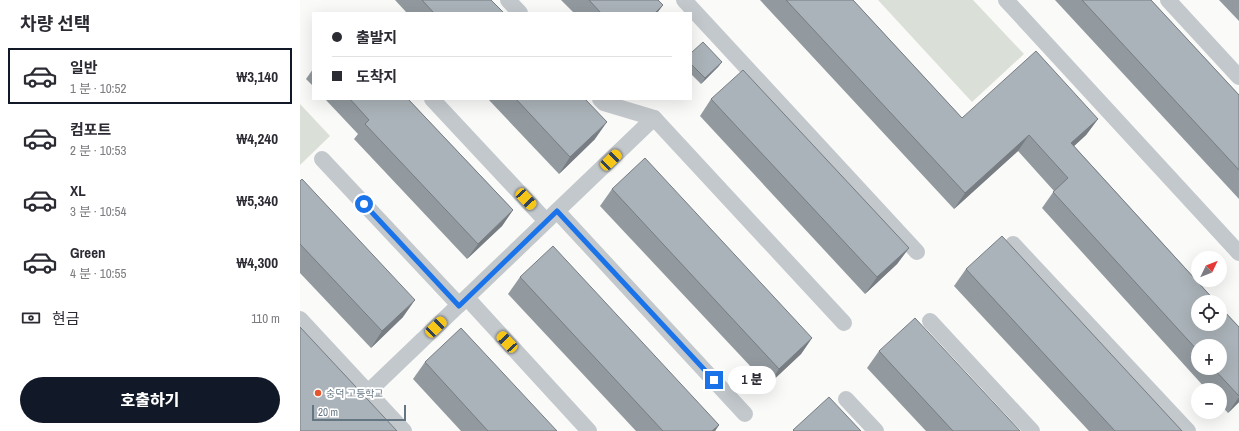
<!DOCTYPE html>
<html lang="ko">
<meta charset="utf-8">
<style>
body{margin:0;font-family:"Archivo Narrow","Noto Sans KR",sans-serif;background:#f7f7f7;color:#2b2b33;height:100vh;display:flex;flex-direction:column;font-size:15px;white-space:nowrap}
*{box-sizing:border-box;margin:0}
p{font-size:13px;color:#7c7c81}
.icon{flex:none;width:22px;height:22px;fill:none;stroke:currentColor;stroke-width:2;stroke-linecap:round;stroke-linejoin:round}
.map{position:relative;flex:1;overflow:hidden}
.sheet{display:flex;flex-direction:column;background:#fff;width:300px}
.sheet>*{flex:none}
.hud{position:absolute;left:12px;top:12px;width:380px;height:88px;border-radius:0px;box-shadow:0 4px 16px #0002;display:grid;align-content:center;height:88px;padding:0 20px;background:#fff}
.needle{width:26px;rotate:47deg}
.controls{position:absolute;left:891px;top:251px;display:grid;gap:8px}
.controls a{display:grid;place-items:center;width:36px;height:36px;border-radius:50%;background:#fff;box-shadow:0 4px 16px #0002;font-size:20px}
.scale{position:absolute;left:12px;bottom:10px;width:94px;box-sizing:border-box;padding-left:4px;border:2px solid #657683;border-top:0;font-size:11px;line-height:14px;white-space:nowrap;color:#657683;-webkit-text-stroke:3px #fff;paint-order:stroke}
.end{position:absolute;width:18px;height:18px;margin:-9px;border:5px solid #1a73e8;background:#fff;box-shadow:0 0 0 2px #fff}
.from{border-radius:50%}
.bubble{position:absolute;height:28px;border-radius:14px;background:#fff;box-shadow:0 4px 16px #0002;font-size:13px;font-weight:800;line-height:28px;text-align:center}
.car{position:absolute;width:12px;height:24px;margin:-12px -6px;border-radius:5px;box-shadow:0 0 3px 1px #0007;background:linear-gradient(#f5c518 24%,#345 0 40%,#f5c518 0 76%,#345 0 86%,#f5c518 0)}
.hud b{display:flex;align-items:center;gap:14px;height:38px;font-size:15px}
.hud b+b{border-top:1px solid #e1e1e2}
.hud i{width:10px;height:10px;background:#2b2b33}
ul{padding:0;list-style:none}
li{display:flex;align-items:center;gap:12px;height:56px;margin:0 8px 6px;padding:0 12px;border:2px solid transparent;border-radius:0px}
li div{flex:1}
li b{display:block;font-size:15px}
li em{font-style:normal;font-weight:800}
li.active{border-color:#111827}
li>.icon{width:36px;height:36px;stroke-width:1.5}
h2{padding:0 20px;font-size:18px;line-height:48px}
.pay{display:flex;align-items:center;gap:10px;height:44px;padding:0 20px;font-size:15px}
.pay p{margin-inline-start:auto}
.action{display:flex;gap:8px;margin-top:auto;padding:8px 20px}
.action a{flex:1;height:46px;border-radius:24px;background:#111827;color:#fff;font-size:16px;font-weight:800;line-height:46px;text-align:center}
main{display:flex;flex:1;min-height:0}
.map>svg:first-child{display:block}
.green{fill:#dadfd7}
.lines{fill:none;stroke-linecap:round;stroke-linejoin:round}
.lane{stroke:#c3c8cc;stroke-width:16}
.wall{fill:#929a9f;fill-rule:evenodd}
.shaded-wall{fill:#777d82}
.building{fill:#aab3b9;stroke:#777d82}
.route{stroke:#1a73e8;stroke-width:5}
.poi-dot{fill:#e4572e;stroke:#fff;stroke-width:1.5}
.labels{text-anchor:middle;stroke-width:4;stroke-linejoin:round;paint-order:stroke}
.poi-label{font-size:10px;fill:#657683;stroke:#fff;text-anchor:start}
</style>
<main>
<section class="sheet">
<h2>차량 선택</h2>
<ul>
<li class="active"><svg class="icon" aria-label="car" viewBox="0 0 24 24"><path d="M5 17H2v-5l4-1 3-4h7l3 4 3 1v5h-3M9 17h6M6 11h13"/><circle cx="7" cy="17" r="2"/><circle cx="17" cy="17" r="2"/></svg><div><b>일반</b><p>1 분 · 10:52</p></div><em>₩3,140</em></li>
<li><svg class="icon" aria-label="car" viewBox="0 0 24 24"><path d="M5 17H2v-5l4-1 3-4h7l3 4 3 1v5h-3M9 17h6M6 11h13"/><circle cx="7" cy="17" r="2"/><circle cx="17" cy="17" r="2"/></svg><div><b>컴포트</b><p>2 분 · 10:53</p></div><em>₩4,240</em></li>
<li><svg class="icon" aria-label="car" viewBox="0 0 24 24"><path d="M5 17H2v-5l4-1 3-4h7l3 4 3 1v5h-3M9 17h6M6 11h13"/><circle cx="7" cy="17" r="2"/><circle cx="17" cy="17" r="2"/></svg><div><b>XL</b><p>3 분 · 10:54</p></div><em>₩5,340</em></li>
<li><svg class="icon" aria-label="car" viewBox="0 0 24 24"><path d="M5 17H2v-5l4-1 3-4h7l3 4 3 1v5h-3M9 17h6M6 11h13"/><circle cx="7" cy="17" r="2"/><circle cx="17" cy="17" r="2"/></svg><div><b>Green</b><p>4 분 · 10:55</p></div><em>₩4,300</em></li>
</ul>
<div class="pay"><svg class="icon" aria-label="cash" viewBox="0 0 24 24"><path d="M3 7h18v10H3z"/><circle cx="12" cy="12" r="2"/></svg>현금<p>110 m</p></div>
<div class="action"><a>호출하기</a></div>
</section>
<div class="map">
<svg width="939" height="431" viewBox="0 0 939 431">
<rect width="100%" height="100%" fill="#fafaf8"/>
<g class="green">
<path d="M578 0H673L724 54 672 102Z"/>
<path d="M0 104 30 136 0 165Z"/>
</g>
<g class="lines">
<g class="lane">
<path d="M208 0 220 13"/>
<path d="M384 0 617 252"/>
<path d="M706 0 939 253"/>
<path d="M868 0 939 77"/>
<path d="M132 99 246 221"/>
<path d="M300 99 304 103 354 118 544 323"/>
<path d="M22 159 159 305"/>
<path d="M257 211 445 414"/>
<path d="M713 244 888 431"/>
<path d="M167 298 289 431"/>
<path d="M0 319 104 431"/>
<path d="M630 321 732 431"/>
<path d="M68 392 354 118"/>
<path d="M546 399 576 431"/>
</g>
</g>
<g class="wall">
<path d="M95 0H191L204 13H107Z"/>
<path d="M261 0H358L363 5 357 13H274Z"/>
<path d="M460 0H553L662 118 798 119 786 135 774 146 939 327V402L928 413 920 404V390H907L742 208 754 191 718 151 654 209ZM898 346 920 368H898Z"/>
<path d="M755 0H851L939 95V199Z"/>
<path d="M919 0H939V21Z"/>
<path d="M391 53 422 62 418 67 401 84 391 74Z"/>
<path d="M13 69V86L6 79Z"/>
<path d="M25 99H108L213 210 202 226 167 259 54 139 58 134Z"/>
<path d="M188 99H285L295 139 259 174Z"/>
<path d="M411 99 609 248 597 264 565 294 400 116Z"/>
<path d="M0 181 103 317 71 348 0 273Z"/>
<path d="M312 189 512 338 501 354 468 385 300 206Z"/>
<path d="M666 269 882 431H789L654 286Z"/>
<path d="M220 277 419 425 415 431H336L208 294Z"/>
<path d="M579 351 720 431H626L567 368Z"/>
<path d="M125 362 257 431H161L113 379Z"/>
</g>
<g class="shaded-wall">
<path d="M363 5 357 13H355Z"/>
<path d="M422 62 418 67 401 84 405 78Z"/>
<path d="M798 119 786 135 760 159 771 143Z"/>
<path d="M307 122 295 139 259 174 270 157Z"/>
<path d="M729 135 718 151 654 209 665 193Z"/>
<path d="M213 210 202 226 167 259 178 244Z"/>
<path d="M609 248 597 264 565 294 577 277Z"/>
<path d="M115 300 103 317 71 348 82 331Z"/>
<path d="M512 338 501 354 468 385 479 369Z"/>
<path d="M939 397V402L928 413Z"/>
<path d="M419 425 415 431H412Z"/>
</g>
<g class="building">
<path d="M122 0H191L204 13H134Z"/>
<path d="M289 0H358L363 5 355 13H301Z"/>
<path d="M486 0H553L662 118 736 51 798 119 771 143 916 302H898V324H920V307L939 327V396L913 368H920V346H898V351L753 192 768 178 729 135 665 193Z"/>
<path d="M782 0H851L939 95V170Z"/>
<path d="M403 42 422 62 405 78 391 64V53Z"/>
<path d="M443 70 609 248 577 277 411 99Z"/>
<path d="M50 99H108L213 210 178 244 65 124 69 120Z"/>
<path d="M216 99H285L307 122 270 157Z"/>
<path d="M345 158 512 338 479 369 312 189Z"/>
<path d="M2 179 115 300 82 331 0 244V181Z"/>
<path d="M702 236 882 431H815L666 269Z"/>
<path d="M253 246 419 425 412 431H363L220 277Z"/>
<path d="M615 318 720 431H653L579 351Z"/>
<path d="M0 327 97 431H0Z"/>
<path d="M161 328 257 431H188L125 362Z"/>
<path d="M529 397 561 431H494L493 430Z"/>
</g>
<g class="lines">
<path class="route" d="M64 204 159 306 257 211 414 380"/>
</g>
<circle class="poi-dot" cx="18" cy="393" r="4"/>
<g class="labels">
<g class="poi-label">
<text x="26" y="397">숭덕 고등학교</text>
</g>
</g>
</svg>
<div class="controls">
<a><svg class="needle" viewBox="-14 -14 28 28"><path d="M0-13l5 13h-10z" fill="#e53935"/><path d="M0 13l5-13h-10z" fill="#7c7c81"/></svg></a>
<a><svg class="icon" aria-label="locate" viewBox="0 0 24 24"><circle cx="12" cy="12" r="6"/><path d="M12 2v4M12 18v4M2 12h4M18 12h4"/></svg></a>
<a>+</a>
<a>−</a>
</div>
<div class="scale">20 m</div>
<i class="end from" style="left:64px;top:204px"></i>
<i class="end" style="left:414px;top:380px"></i>
<div class="bubble" style="left:428px;top:366px;width:48px">1 분</div>
<i class="car" style="left:311px;top:160px;rotate:46deg"></i>
<i class="car" style="left:226px;top:199px;rotate:137deg"></i>
<i class="car" style="left:136px;top:327px;rotate:46deg"></i>
<i class="car" style="left:207px;top:342px;rotate:317deg"></i>
<div class="hud">
<b><i class="from"></i>출발지</b>
<b><i></i>도착지</b>
</div>
</div>
</main>
